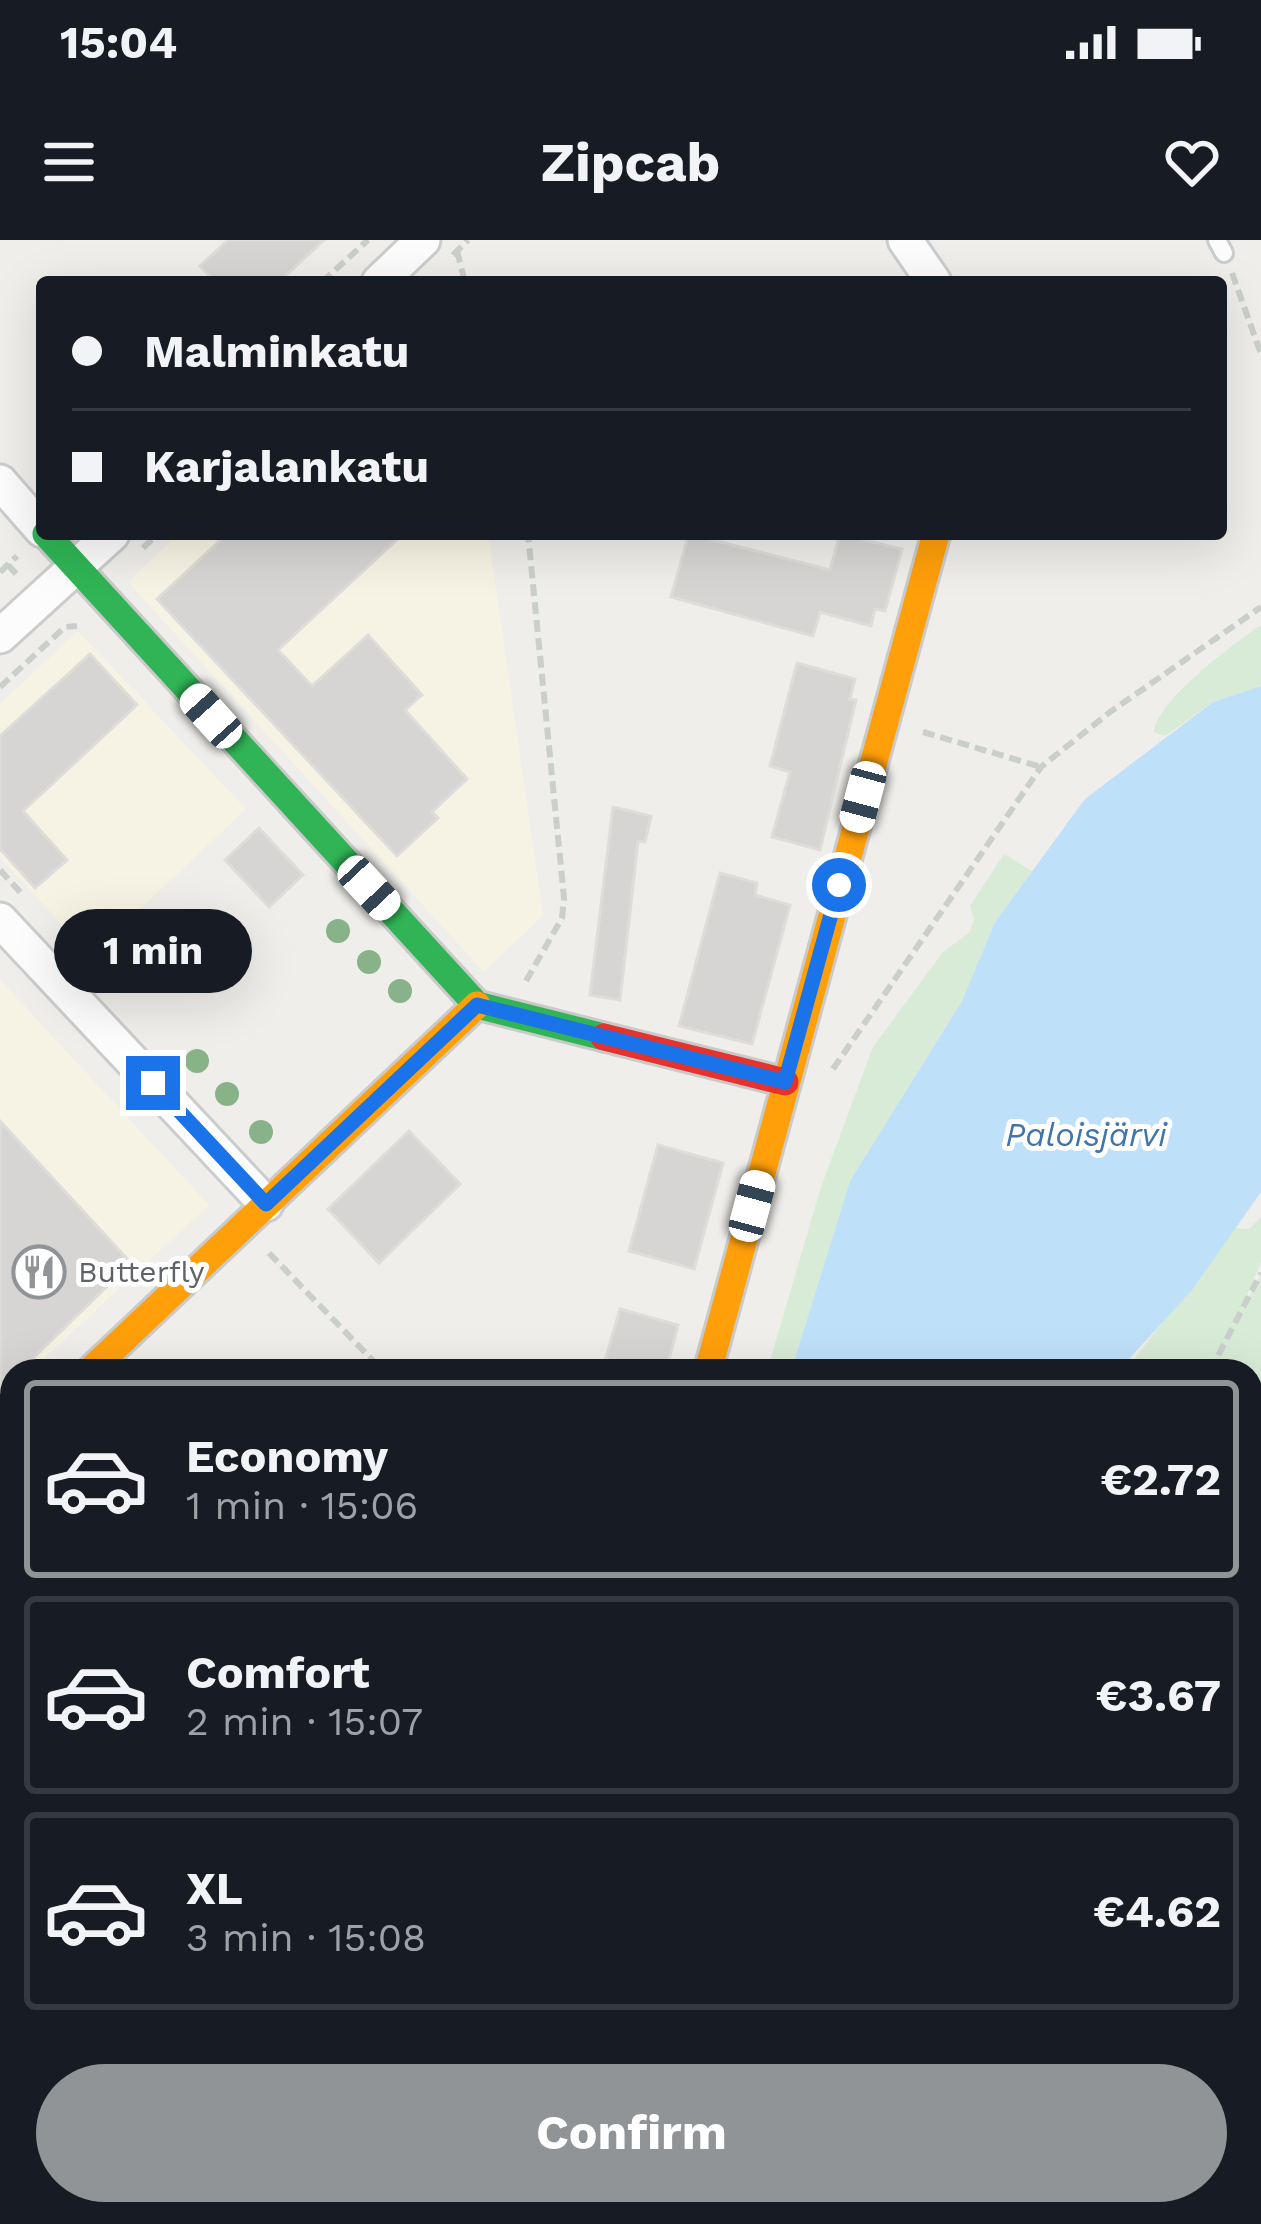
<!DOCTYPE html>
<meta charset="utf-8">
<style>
body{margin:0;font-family:"Work Sans",sans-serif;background:#242831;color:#f1f3f6;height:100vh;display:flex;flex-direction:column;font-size:45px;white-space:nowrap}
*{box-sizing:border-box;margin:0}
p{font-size:39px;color:#9ea1a6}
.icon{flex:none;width:66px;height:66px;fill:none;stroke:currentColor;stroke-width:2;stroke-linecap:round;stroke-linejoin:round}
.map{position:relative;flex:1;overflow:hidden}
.drawer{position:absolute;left:0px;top:1119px;width:1263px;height:867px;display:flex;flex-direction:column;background:#171b24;border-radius:36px 36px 0 0;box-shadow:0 12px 48px #0002}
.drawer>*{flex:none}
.guide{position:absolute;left:36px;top:36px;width:1191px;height:264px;border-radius:12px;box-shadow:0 12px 48px #0002;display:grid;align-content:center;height:264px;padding:0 36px;background:#171b24}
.end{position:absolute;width:54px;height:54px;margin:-27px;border:15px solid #1a73e8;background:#fff;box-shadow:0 0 0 6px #fff}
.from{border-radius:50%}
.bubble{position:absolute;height:84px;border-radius:42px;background:#171b24;box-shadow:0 12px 48px #0002;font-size:39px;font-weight:700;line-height:84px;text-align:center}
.car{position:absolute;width:36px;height:72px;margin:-36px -18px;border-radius:15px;box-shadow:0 0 9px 3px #0007;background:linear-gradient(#fff 24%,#345 0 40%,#fff 0 76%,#345 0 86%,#fff 0)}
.guide b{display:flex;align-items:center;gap:42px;height:114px;font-size:45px}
.guide b+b{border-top:3px solid #363941}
.guide i{width:30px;height:30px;background:#f1f3f6}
ul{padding:21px 0 0;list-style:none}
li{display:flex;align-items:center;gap:36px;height:198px;margin:0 24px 18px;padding:0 12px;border:6px solid #363941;border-radius:12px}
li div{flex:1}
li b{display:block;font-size:45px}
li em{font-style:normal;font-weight:700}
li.selected{border-color:#919496}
li>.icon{width:108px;height:108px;stroke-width:1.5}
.button{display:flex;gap:24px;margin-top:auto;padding:24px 36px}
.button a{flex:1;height:138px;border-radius:72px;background:#919496;color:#fff;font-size:48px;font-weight:700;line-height:138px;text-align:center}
.status{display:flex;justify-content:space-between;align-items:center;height:84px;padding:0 60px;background:#171b24;direction:ltr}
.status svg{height:33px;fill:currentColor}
header{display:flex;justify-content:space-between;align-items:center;height:156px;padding:0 36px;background:#171b24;font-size:54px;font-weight:700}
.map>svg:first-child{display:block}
.commercial{fill:#f7f3e4}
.green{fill:#d8ebd6}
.water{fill:#bfe0f9}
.building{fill:#d6d5d3;stroke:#deddd9;stroke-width:3}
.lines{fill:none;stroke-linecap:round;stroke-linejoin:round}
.lane-casing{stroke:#cbcccc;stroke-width:22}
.street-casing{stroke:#cbcccc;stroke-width:39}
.fast-casing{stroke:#cacacb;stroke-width:33}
.slow-casing{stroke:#cacacb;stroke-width:33}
.jam-casing{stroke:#cacacb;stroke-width:33}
.path{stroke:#cacfcc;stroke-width:6;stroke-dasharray:12 6;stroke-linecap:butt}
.lane{stroke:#fdfcfc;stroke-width:16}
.street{stroke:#fdfcfc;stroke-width:33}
.fast{stroke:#30b455;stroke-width:27}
.slow{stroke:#ff9f0a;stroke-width:27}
.jam{stroke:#e5322d;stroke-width:27}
.tree{fill:#88b388}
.route{stroke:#1a73e8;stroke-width:15}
.labels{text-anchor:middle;stroke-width:10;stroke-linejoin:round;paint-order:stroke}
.poi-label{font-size:30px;fill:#5f6368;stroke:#fff;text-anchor:start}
.water-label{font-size:33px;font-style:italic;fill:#4174aa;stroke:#fff}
</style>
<div class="status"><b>15:04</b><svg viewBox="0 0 49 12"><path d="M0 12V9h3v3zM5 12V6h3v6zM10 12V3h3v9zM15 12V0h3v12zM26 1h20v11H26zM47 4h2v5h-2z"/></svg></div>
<header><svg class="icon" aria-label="menu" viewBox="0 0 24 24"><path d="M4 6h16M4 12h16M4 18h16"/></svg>Zipcab<svg class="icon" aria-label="heart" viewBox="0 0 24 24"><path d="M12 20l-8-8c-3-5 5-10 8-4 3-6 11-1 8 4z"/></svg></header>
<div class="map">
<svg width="1261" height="1984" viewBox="0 0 1261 1984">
<rect width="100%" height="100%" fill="#efeeea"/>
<g class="commercial">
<path d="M178 294H488L543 675 484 732 128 342Z"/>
<path d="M78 391 246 569 91 715 0 618V464Z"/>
<path d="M0 740 209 965 30 1131H12V1147L0 1158Z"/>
</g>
<g class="green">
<path d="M1261 385V446L1213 462 1165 496 1154 492C1156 461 1235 403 1261 385Z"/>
<path d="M1004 614 1032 631 995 682 962 761 850 941 791 1131H767L821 947 873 807 943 712 970 692 974 679 970 666Z"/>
<path d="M1261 977V1022L1239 1074 1261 1035V1402L1251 1409V1131H1125L1235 988 1249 989Z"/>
</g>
<g class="water">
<path d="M1261 446V952L1192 1050 1118 1131H791L850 941 962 761 995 682 1085 559 1213 462Z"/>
<path d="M394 1974H621L612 1984H390Z"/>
</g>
<g class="building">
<path d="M228 0H324L279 42H215L200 26Z"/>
<path d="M227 294H403L278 410 312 446 368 395 422 455 405 470 467 539 432 572 438 578 397 616 157 359Z"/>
<path d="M689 294 830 330 840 294 902 309 885 371 875 369 871 386 820 372 813 396 671 357Z"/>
<path d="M90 414 137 465 23 571 67 620 35 648 0 609V496Z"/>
<path d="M797 423 855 439 850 459 856 460 820 610 772 597 790 532 770 526Z"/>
<path d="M613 567 651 576 645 602 638 601 620 760 590 755Z"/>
<path d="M259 588 303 635 269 667 225 620Z"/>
<path d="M720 633 757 643 755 655 790 665 752 804 679 786Z"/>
<path d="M0 881 131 1023 20 1131H12V1139L0 1151Z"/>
<path d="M409 891 460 944 379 1023 328 969Z"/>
<path d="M658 905 723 923 694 1029 629 1011Z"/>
<path d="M620 1069 678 1085 666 1131H602Z"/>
</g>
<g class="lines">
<g class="lane-casing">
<g id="lane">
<path d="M1217 0 1224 13"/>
<path d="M0 1938 12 1950"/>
</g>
</g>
<g class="street-casing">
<g id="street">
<path d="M905 0 934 42"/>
<path d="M379 42 423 0"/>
<path d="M0 242 42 290"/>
<path d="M0 396 112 294"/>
<path d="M0 680 266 964"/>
<path d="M0 1216 12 1204"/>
<path d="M1251 1690 1261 1683"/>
<path d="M44 1984 55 1974"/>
<path d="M996 1984 1000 1974"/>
</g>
</g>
<g class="fast-casing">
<g id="fast">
<path d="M46 294 477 765 604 797"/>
<path d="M721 1974 742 1984"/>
</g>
</g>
<g class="slow-casing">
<g id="slow">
<path d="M90 1131 477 765"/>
<path d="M708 1131 936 294"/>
<path d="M0 1355 12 1368"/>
<path d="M611 1974 629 1984"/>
</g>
</g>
<g class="jam-casing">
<g id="jam">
<path d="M604 797 785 842"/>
<path d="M0 1474 12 1487"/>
</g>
</g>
<g class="path">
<path d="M457 11 465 42"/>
<path d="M453 15 468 0"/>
<path d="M1232 33 1261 114"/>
<path d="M322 42 368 0"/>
<path d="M143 308 158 294"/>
<path d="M8 325 18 336"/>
<path d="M0 332 17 316"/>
<path d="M0 447 65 387 77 386"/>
<path d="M923 492 1041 527"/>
<path d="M0 630 22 654"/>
<path d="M526 741 562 678 564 658 528 294"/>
<path d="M833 829 1041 527 1110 472 1261 367"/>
<path d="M269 1013 383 1131"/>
<path d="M1210 1131 1261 1033"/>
<path d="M0 1168 12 1157"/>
<path d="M1251 1252 1261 1266"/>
<path d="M0 1270 12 1247"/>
<path d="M0 1415 12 1428"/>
<path d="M0 1535 12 1547"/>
<path d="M0 1812 4 1816"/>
<path d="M808 1974 855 1980 893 1974"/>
<path d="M937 1974 957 1984"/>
<path d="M1067 1974 1071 1984"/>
<path d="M312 1984 314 1974"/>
</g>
<use href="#lane" class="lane"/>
<use href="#street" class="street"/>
<use href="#fast" class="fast"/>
<use href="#slow" class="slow"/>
<use href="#jam" class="jam"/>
</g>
<g class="tree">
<circle cx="338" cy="691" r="12"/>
<circle cx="369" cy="722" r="12"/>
<circle cx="400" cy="751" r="12"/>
<circle cx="197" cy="821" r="12"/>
<circle cx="227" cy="854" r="12"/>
<circle cx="261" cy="892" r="12"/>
</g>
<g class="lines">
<path class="route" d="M153 843 266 964 477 765 785 842 839 645"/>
</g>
<defs>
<g id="restaurant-ring" transform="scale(2.7)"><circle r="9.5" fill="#fff" stroke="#919496" stroke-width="1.5"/><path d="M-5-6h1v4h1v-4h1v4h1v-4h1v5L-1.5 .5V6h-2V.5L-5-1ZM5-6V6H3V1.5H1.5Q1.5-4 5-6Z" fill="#919496"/></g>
</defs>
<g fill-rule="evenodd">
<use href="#restaurant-ring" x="39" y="1032"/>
</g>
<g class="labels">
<g class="poi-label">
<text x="78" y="1042">Butterfly</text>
</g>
<g class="water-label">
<text x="1086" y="906">Paloisjärvi</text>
</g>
</g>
</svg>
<i class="end from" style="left:839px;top:645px"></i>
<i class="end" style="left:153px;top:843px"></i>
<div class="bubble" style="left:54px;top:669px;width:198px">1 min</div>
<i class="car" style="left:211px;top:476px;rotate:318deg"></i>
<i class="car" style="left:863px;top:557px;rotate:195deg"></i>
<i class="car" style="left:369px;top:648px;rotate:137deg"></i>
<i class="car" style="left:752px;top:966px;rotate:15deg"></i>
<div class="guide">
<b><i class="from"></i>Malminkatu</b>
<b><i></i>Karjalankatu</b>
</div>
<section class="drawer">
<ul>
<li class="selected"><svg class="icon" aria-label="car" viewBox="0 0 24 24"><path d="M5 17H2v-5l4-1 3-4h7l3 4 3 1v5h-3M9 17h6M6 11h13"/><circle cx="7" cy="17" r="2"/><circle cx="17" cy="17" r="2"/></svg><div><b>Economy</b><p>1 min · 15:06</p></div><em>€2.72</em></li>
<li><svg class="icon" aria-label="car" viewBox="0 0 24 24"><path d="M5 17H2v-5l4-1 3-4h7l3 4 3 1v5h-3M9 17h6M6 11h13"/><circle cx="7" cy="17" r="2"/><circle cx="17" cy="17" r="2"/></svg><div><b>Comfort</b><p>2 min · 15:07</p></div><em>€3.67</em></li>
<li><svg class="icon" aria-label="car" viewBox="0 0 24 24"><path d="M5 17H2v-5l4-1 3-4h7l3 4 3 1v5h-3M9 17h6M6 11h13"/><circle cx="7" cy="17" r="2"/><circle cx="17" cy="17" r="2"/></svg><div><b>XL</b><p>3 min · 15:08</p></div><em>€4.62</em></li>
</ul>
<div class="button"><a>Confirm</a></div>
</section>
</div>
